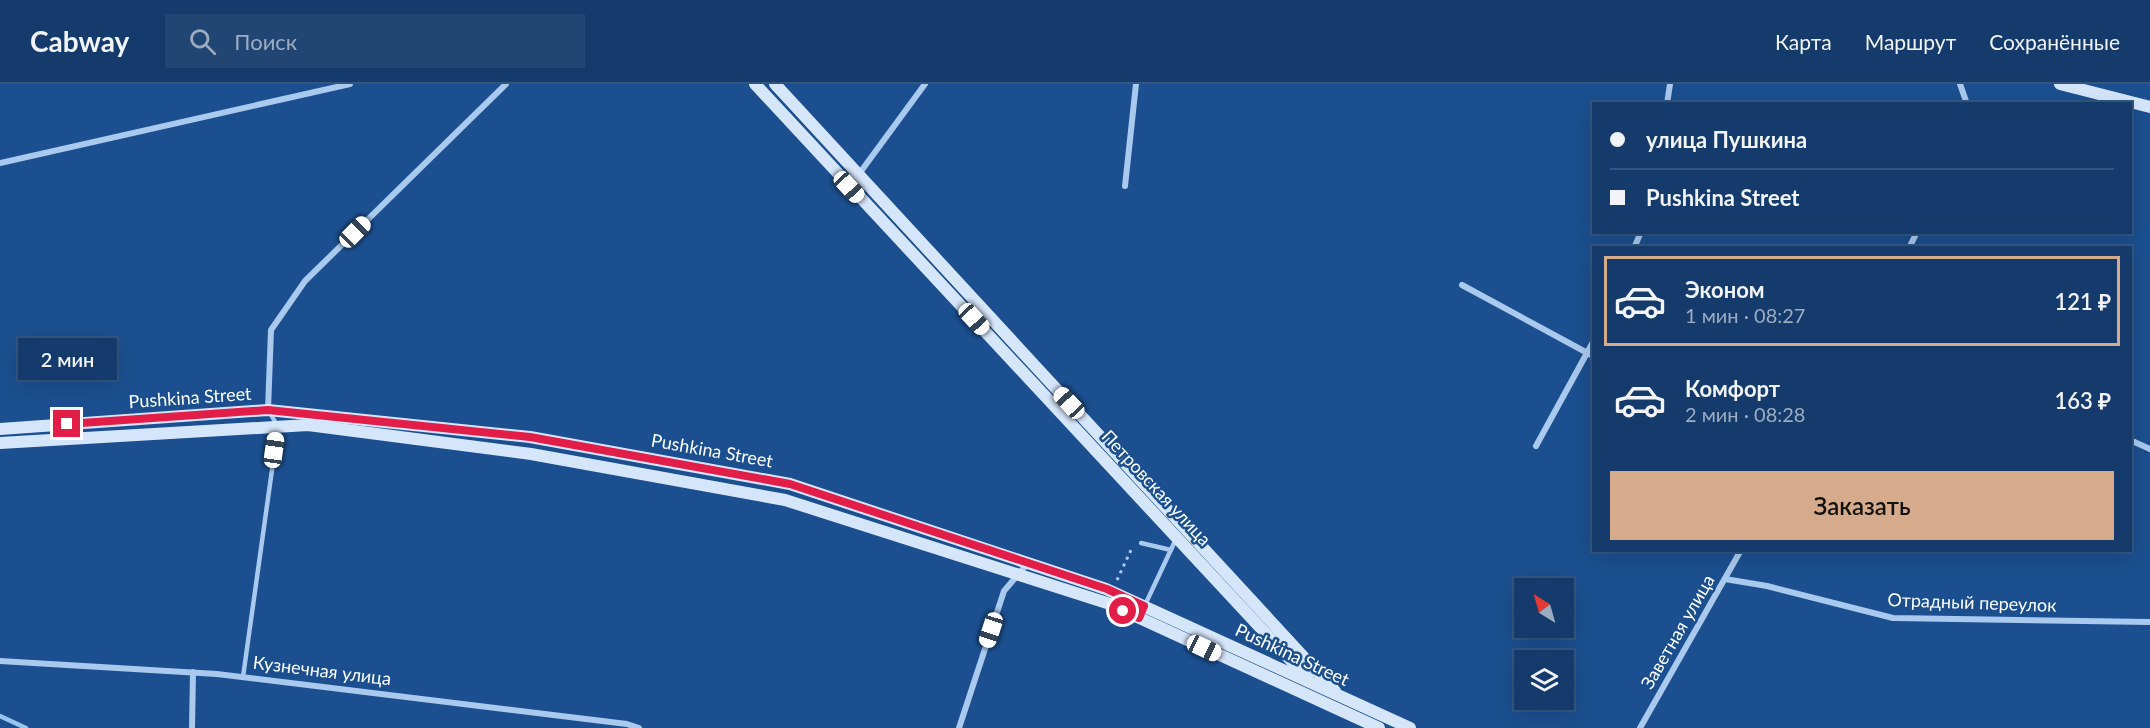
<!DOCTYPE html>
<html lang="ru">
<meta charset="utf-8">
<style>
body{margin:0;font-family:Lato,sans-serif;background:#214673;color:#f1f3f6;height:100vh;display:flex;flex-direction:column;font-size:22px;white-space:nowrap}
*{box-sizing:border-box;margin:0}
p{font-size:20px;color:#9dadc1}
.icon{flex:none;width:33px;height:33px;fill:none;stroke:currentColor;stroke-width:2;stroke-linecap:round;stroke-linejoin:round}
.map{position:relative;flex:1;overflow:hidden}
.sheet{position:absolute;left:1592px;top:162px;width:540px;height:306px;display:flex;flex-direction:column;background:#143b6b;border-radius:0px;box-shadow:0 6px 24px #0002,0 0 0 2px #33557e}
.sheet>*{flex:none}
.guide{position:absolute;left:1592px;top:18px;width:540px;height:132px;border-radius:0px;box-shadow:0 6px 24px #0002,0 0 0 2px #33557e;display:grid;align-content:center;height:132px;padding:0 18px;background:#143b6b}
.needle{width:39px;rotate:323deg}
.controls{position:absolute;left:1514px;top:494px;display:grid;gap:12px}
.controls a{display:grid;place-items:center;width:60px;height:60px;border-radius:0px;background:#143b6b;box-shadow:0 6px 24px #0002,0 0 0 2px #33557e;font-size:30px}
.end{position:absolute;width:27px;height:27px;margin:-14px;border:8px solid #e11d48;background:#fff;box-shadow:0 0 0 3px #fff}
.from{border-radius:50%}
.bubble{position:absolute;height:42px;border-radius:0px;background:#143b6b;box-shadow:0 6px 24px #0002,0 0 0 2px #33557e;font-size:20px;font-weight:600;line-height:42px;text-align:center}
.car{position:absolute;width:18px;height:36px;margin:-18px -9px;border-radius:8px;box-shadow:0 0 4px 2px #0007;background:linear-gradient(#fff 24%,#345 0 40%,#fff 0 76%,#345 0 86%,#fff 0)}
.guide b{display:flex;align-items:center;gap:21px;height:57px;font-size:22px}
.guide b+b{border-top:2px solid #33557e}
.guide i{width:15px;height:15px;background:#f1f3f6}
ul{padding:10px 0 0;list-style:none}
li{display:flex;align-items:center;gap:18px;height:90px;margin:0 12px 9px;padding:0 6px;border:3px solid transparent;border-radius:0px}
li div{flex:1}
li b{display:block;font-size:22px}
li em{font-style:normal;font-weight:600}
li.active{border-color:#d6ab8b}
li>.icon{width:54px;height:54px;stroke-width:1.5}
.action{display:flex;gap:12px;margin-top:auto;padding:12px 18px}
.action a{flex:1;height:69px;border-radius:0px;background:#d6ab8b;color:#111;font-size:24px;font-weight:600;line-height:69px;text-align:center}
header{display:flex;align-items:center;gap:36px;box-sizing:border-box;height:84px;padding:0 30px;background:#143b6b;border-bottom:2px solid #33557e}
header strong{font-size:28px}
nav{display:flex;gap:33px;margin-inline-start:auto;font-size:21px}
.search{width:420px;height:54px;background:#214673;display:flex;align-items:center;gap:15px;box-sizing:border-box;padding:0 21px;border-radius:0px;color:#9dadc1;font-size:22px}
.map>svg:first-child{display:block}
.lines{fill:none;stroke-linecap:round;stroke-linejoin:round}
.stream{stroke:#9cc4f0;stroke-width:4.5}
.path{stroke:#a9c9ee;stroke-width:3;stroke-dasharray:3 4.5;stroke-linecap:butt}
.lane{stroke:#a9c9ee;stroke-width:4.5}
.street{stroke:#a9c9ee;stroke-width:6}
.secondary{stroke:#d6e6fa;stroke-width:12}
.route{stroke:#e11d48;stroke-width:8}
.labels{text-anchor:middle;stroke-width:5;stroke-linejoin:round;paint-order:stroke}
.street-label{font-size:18px;fill:#fff;stroke:#1b4f8f}
</style>
<header>
<strong>Cabway</strong>
<div class="search"><svg class="icon" aria-label="search" viewBox="0 0 24 24"><circle cx="10" cy="10" r="6"/><path d="M15 15l6 6"/></svg>Поиск</div>
<nav><a>Карта</a><a>Маршрут</a><a>Сохранённые</a></nav>
</header>
<div class="map">
<svg width="2150" height="644" viewBox="0 0 2150 644">
<rect width="100%" height="100%" fill="#1b4f8f"/>
<g class="lines">
<path class="stream" d="M0 632 26 644"/>
<path class="path" d="M1117 496 1132 464"/>
<g class="lane">
<path d="M1141 459 1171 466"/>
<path d="M1145 521 1176 455"/>
<path d="M243 593 278 343 269 327"/>
</g>
<g class="street">
<path d="M1960 0 1967 20"/>
<path d="M1667 20 1670 0"/>
<path d="M0 79 350 0"/>
<path d="M859 90 925 0"/>
<path d="M1125 102 1136 0"/>
<path d="M1634 164 1641 148"/>
<path d="M1909 164 1917 148"/>
<path d="M1462 201 1593 272"/>
<path d="M268 326 271 246 305 197 506 0"/>
<path d="M2130 356 2150 365"/>
<path d="M1536 362 1593 258"/>
<path d="M1725 495 1767 502 1893 534 2150 538"/>
<path d="M0 577 217 590 627 640 639 644"/>
<path d="M192 644 193 588"/>
<path d="M959 644 1004 507 1028 479"/>
<path d="M1640 644 1741 466"/>
</g>
<g class="secondary">
<path d="M755 0 1309 596"/>
<path d="M775 0 1335 607"/>
<path d="M2060 0 2150 23"/>
<path d="M0 345 268 326 530 353 790 400 1106 505 1410 644"/>
<path d="M0 359 308 341 531 370 785 416 1107 519 1379 644"/>
</g>
</g>
<g class="lines">
<path class="route" d="M67 340 268 326 530 353 790 400 1107 505 1144 522 1139 534 1123 527"/>
</g>
<g class="labels">
<g class="street-label">
<text transform="translate(190 314) rotate(-4)" y="6">Pushkina Street</text>
<text transform="translate(712 367) rotate(10)" y="6">Pushkina Street</text>
<text transform="translate(1156 404) rotate(47)" y="6">Петровская улица</text>
<text transform="translate(1972 519) rotate(2)" y="6">Отрадный переулок</text>
<text transform="translate(1678 548) rotate(-60)" y="6">Заветная улица</text>
<text transform="translate(1292 571) rotate(25)" y="6">Pushkina Street</text>
<text transform="translate(322 587) rotate(7)" y="6">Кузнечная улица</text>
</g>
</g>
</svg>
<div class="controls">
<a><svg class="needle" viewBox="-14 -14 28 28"><path d="M0-13l5 13h-10z" fill="#e53935"/><path d="M0 13l5-13h-10z" fill="#9dadc1"/></svg></a>
<a><svg class="icon" aria-label="layers" viewBox="0 0 24 24"><path d="M12 4l9 5-9 5-9-5zM3 14l9 5 9-5"/></svg></a>
</div>
<i class="end from" style="left:1123px;top:527px"></i>
<i class="end" style="left:67px;top:340px"></i>
<div class="bubble" style="left:18px;top:254px;width:99px">2 мин</div>
<i class="car" style="left:849px;top:103px;rotate:137deg"></i>
<i class="car" style="left:355px;top:148px;rotate:45deg"></i>
<i class="car" style="left:974px;top:235px;rotate:137deg"></i>
<i class="car" style="left:1069px;top:319px;rotate:317deg"></i>
<i class="car" style="left:274px;top:366px;rotate:8deg"></i>
<i class="car" style="left:991px;top:546px;rotate:198deg"></i>
<i class="car" style="left:1204px;top:564px;rotate:115deg"></i>
<div class="guide">
<b><i class="from"></i>улица Пушкина</b>
<b><i></i>Pushkina Street</b>
</div>
<section class="sheet">
<ul>
<li class="active"><svg class="icon" aria-label="car" viewBox="0 0 24 24"><path d="M5 17H2v-5l4-1 3-4h7l3 4 3 1v5h-3M9 17h6M6 11h13"/><circle cx="7" cy="17" r="2"/><circle cx="17" cy="17" r="2"/></svg><div><b>Эконом</b><p>1 мин · 08:27</p></div><em>121 ₽</em></li>
<li><svg class="icon" aria-label="car" viewBox="0 0 24 24"><path d="M5 17H2v-5l4-1 3-4h7l3 4 3 1v5h-3M9 17h6M6 11h13"/><circle cx="7" cy="17" r="2"/><circle cx="17" cy="17" r="2"/></svg><div><b>Комфорт</b><p>2 мин · 08:28</p></div><em>163 ₽</em></li>
</ul>
<div class="action"><a>Заказать</a></div>
</section>
</div>
